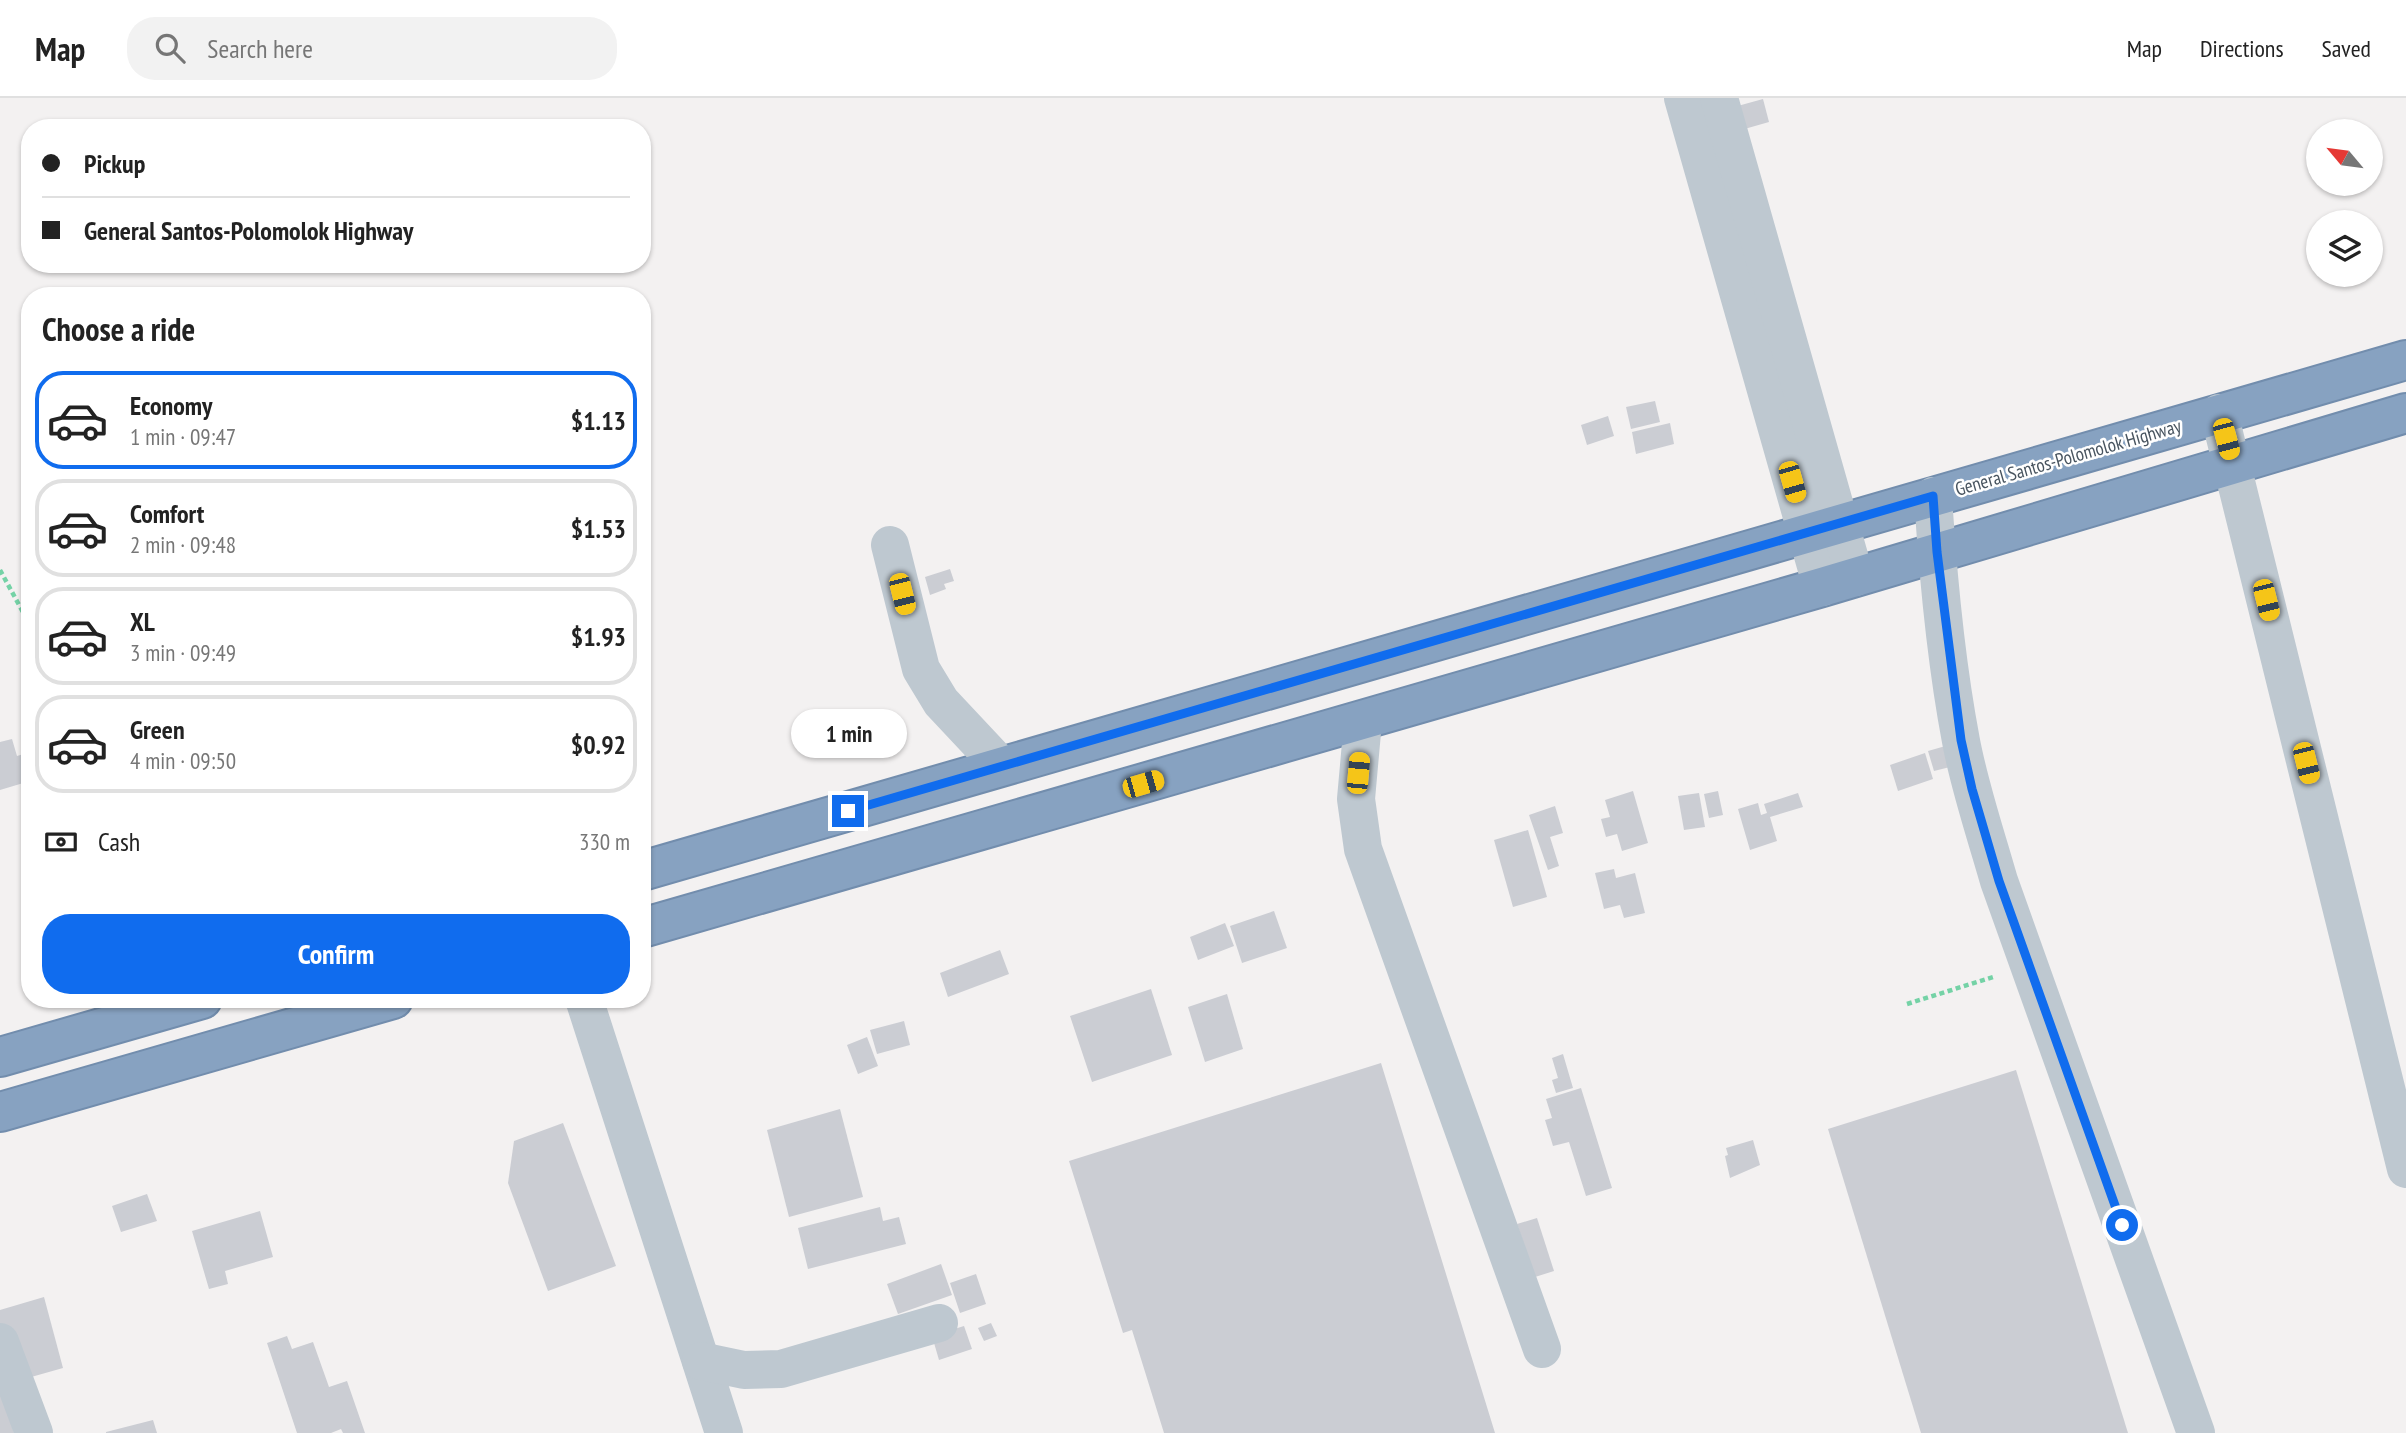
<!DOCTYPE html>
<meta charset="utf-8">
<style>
body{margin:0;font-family:"PT Sans Narrow",sans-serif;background:#f2f2f2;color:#222;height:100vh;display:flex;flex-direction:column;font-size:26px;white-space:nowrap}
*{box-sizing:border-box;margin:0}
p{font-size:23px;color:#767676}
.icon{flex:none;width:38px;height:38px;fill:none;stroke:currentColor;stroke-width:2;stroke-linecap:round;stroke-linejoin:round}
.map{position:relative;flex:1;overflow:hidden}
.panel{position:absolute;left:21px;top:189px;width:630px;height:721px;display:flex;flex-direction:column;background:#fff;border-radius:28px;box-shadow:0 2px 5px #0004}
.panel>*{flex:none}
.hud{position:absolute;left:21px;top:21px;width:630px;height:154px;border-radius:28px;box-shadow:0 2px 5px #0004;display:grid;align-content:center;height:154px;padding:0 21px;background:#fff}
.needle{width:46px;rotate:299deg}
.fabs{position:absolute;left:2306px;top:21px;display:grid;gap:14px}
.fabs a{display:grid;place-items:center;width:77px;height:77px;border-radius:50%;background:#fff;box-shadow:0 2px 5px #0004;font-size:35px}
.end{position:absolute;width:32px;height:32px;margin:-16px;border:9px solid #106cee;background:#fff;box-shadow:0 0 0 4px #fff}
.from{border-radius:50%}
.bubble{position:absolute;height:49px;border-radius:24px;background:#fff;box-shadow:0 2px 5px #0004;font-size:23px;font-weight:700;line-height:49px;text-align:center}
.car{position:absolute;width:21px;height:42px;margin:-21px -10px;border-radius:9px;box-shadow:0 0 5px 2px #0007;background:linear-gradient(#f5c518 24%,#345 0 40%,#f5c518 0 76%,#345 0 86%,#f5c518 0)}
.hud b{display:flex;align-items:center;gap:24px;height:66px;font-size:26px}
.hud b+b{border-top:2px solid #e0e0e0}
.hud i{width:18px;height:18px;background:#222}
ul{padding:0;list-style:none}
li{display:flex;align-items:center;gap:21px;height:98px;margin:0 14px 10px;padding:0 7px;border:4px solid #e0e0e0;border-radius:28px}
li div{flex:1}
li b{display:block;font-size:26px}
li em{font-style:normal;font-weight:700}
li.current{border-color:#106cee}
li>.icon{width:63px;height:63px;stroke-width:1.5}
h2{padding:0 21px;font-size:32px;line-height:84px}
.pay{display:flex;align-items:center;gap:18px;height:77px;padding:0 21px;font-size:26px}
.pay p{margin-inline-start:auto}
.primary-button{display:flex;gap:14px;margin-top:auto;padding:14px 21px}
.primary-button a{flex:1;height:80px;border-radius:28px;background:#106cee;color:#fff;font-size:28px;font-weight:700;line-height:80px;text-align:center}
header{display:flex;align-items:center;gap:42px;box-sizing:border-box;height:98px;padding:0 35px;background:#fff;border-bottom:2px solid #e0e0e0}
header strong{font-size:33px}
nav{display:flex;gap:38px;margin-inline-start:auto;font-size:24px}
.search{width:490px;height:63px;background:#f2f2f2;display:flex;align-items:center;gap:18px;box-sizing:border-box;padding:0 24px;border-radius:28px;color:#767676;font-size:26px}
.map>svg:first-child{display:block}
.building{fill:#cbcdd3}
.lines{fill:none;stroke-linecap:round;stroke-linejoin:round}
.highway-casing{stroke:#728dad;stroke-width:42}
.path{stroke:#74d2a6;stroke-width:4.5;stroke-dasharray:5 3.5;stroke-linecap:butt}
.minor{stroke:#bec8d0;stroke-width:38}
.highway{stroke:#87a2c1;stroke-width:38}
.route{stroke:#106cee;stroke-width:9}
.labels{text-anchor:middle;stroke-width:5;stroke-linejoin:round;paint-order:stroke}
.street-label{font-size:19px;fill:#48545f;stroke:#fff}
</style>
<header>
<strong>Map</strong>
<div class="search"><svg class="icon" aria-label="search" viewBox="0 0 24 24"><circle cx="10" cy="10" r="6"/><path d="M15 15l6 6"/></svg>Search here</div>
<nav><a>Map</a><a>Directions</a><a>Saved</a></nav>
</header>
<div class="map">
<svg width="2406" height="1335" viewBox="0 0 2406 1335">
<rect width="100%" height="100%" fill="#f3f1f1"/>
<g class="building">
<path d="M1763 1 1769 24 1741 32 1734 9Z"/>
<path d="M1655 303 1660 324 1631 331 1626 309Z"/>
<path d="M1608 318 1614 338 1587 347 1581 327Z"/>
<path d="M1670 325 1674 346 1636 356 1632 334Z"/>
<path d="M950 471 954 483 944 486 946 491 930 497 925 479Z"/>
<path d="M12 641 17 658 27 655 30 683 0 692V644Z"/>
<path d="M1949 647 1954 668 1934 673 1928 653Z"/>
<path d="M1925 655 1933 681 1898 693 1890 667Z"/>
<path d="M1633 693 1648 745 1622 753 1617 736 1606 739 1601 721 1610 719 1605 702Z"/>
<path d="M1718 693 1723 717 1709 720 1704 696Z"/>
<path d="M1699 695 1705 729 1684 732 1678 698Z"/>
<path d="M1798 695 1803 709 1770 719 1777 743 1750 752 1738 711 1758 705 1761 717 1767 715 1764 706Z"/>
<path d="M1555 708 1563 735 1550 739 1559 768 1548 772 1529 717Z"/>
<path d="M1528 732 1547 799 1513 809 1494 742Z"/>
<path d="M1614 771 1616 780 1635 775 1645 815 1624 820 1620 807 1604 811 1595 775Z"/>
<path d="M1274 813 1287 850 1242 865 1230 828Z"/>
<path d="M1225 825 1234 848 1198 862 1190 839Z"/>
<path d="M1000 852 1009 876 948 899 940 875Z"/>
<path d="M1151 891 1172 957 1092 984 1070 918Z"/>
<path d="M1227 896 1243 951 1205 964 1188 909Z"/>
<path d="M904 923 910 947 877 956 870 932Z"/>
<path d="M867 939 878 968 858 976 847 947Z"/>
<path d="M1563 956 1573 990 1556 995 1552 982 1558 980 1552 960Z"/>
<path d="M1381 965 1495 1335H1164L1132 1232 1123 1235 1069 1063Z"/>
<path d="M2016 972 2128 1335H1921L1828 1031Z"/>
<path d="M1581 990 1612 1090 1586 1098 1569 1044 1553 1048 1545 1022 1552 1020 1546 1001Z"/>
<path d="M840 1011 863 1099 789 1119 767 1032Z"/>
<path d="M563 1025 616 1168 548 1193 508 1085 514 1043Z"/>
<path d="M1753 1042 1760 1067 1730 1080 1725 1058 1728 1057 1726 1050Z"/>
<path d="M147 1096 157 1123 121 1134 112 1108Z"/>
<path d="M880 1109 883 1123 899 1119 906 1146 808 1171 798 1130Z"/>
<path d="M260 1113 273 1159 225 1173 228 1186 209 1191 192 1133Z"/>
<path d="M1537 1120 1554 1173 1535 1179 1517 1126Z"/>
<path d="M941 1166 952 1197 898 1216 887 1186Z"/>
<path d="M976 1176 986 1206 960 1215 950 1185Z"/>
<path d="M44 1199 63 1270 10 1285 0 1250V1212Z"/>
<path d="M991 1225 997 1238 984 1243 978 1230Z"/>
<path d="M964 1228 972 1251 939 1262 932 1238Z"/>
<path d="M287 1238 292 1251 313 1244 329 1289 347 1283 365 1335H343L341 1331 331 1335H297L267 1245Z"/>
<path d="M0 1285 14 1335H0Z"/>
<path d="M153 1322 157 1335H106V1334Z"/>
</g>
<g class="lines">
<g class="highway-casing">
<g id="highway">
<path d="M642 773 2406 262"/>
<path d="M642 830 1822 489 2406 315"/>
<path d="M0 959 202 901"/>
<path d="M0 1014 393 901"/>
</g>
</g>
<g class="path">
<path d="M0 472 30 527"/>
<path d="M1907 906 1993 879"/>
</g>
<g class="minor">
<path d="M1683 0 1822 489"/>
<path d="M1719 0 1855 479"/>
<path d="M2219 315 2406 1071"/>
<path d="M1933 398C1938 479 1946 564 1961 643 1970 691 1986 737 1999 783L2196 1335"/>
<path d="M890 447 921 571 941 604 1001 668"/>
<path d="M1363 623 1356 701 1363 751 1542 1251"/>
<path d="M584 901 724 1335"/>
<path d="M0 1244 34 1335"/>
<path d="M701 1263 744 1272 781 1271 939 1225"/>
</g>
<use href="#highway" class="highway"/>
</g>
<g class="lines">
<path class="route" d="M848 713 1933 398 1937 454 1961 642 1972 691 1999 783 2122 1127"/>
</g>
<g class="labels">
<g class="street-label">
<text transform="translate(2068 359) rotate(-16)" y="7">General Santos-Polomolok Highway</text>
</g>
</g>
</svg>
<div class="fabs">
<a><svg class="needle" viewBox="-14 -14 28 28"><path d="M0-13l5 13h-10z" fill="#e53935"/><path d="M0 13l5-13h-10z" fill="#767676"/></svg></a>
<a><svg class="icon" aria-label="layers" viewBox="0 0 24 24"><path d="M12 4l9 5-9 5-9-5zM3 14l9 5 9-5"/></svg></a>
</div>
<i class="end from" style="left:2122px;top:1127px"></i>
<i class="end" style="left:848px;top:713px"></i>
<div class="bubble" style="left:791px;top:611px;width:116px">1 min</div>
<i class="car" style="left:2226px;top:341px;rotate:165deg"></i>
<i class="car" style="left:1792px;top:384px;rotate:164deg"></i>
<i class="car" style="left:902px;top:496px;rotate:166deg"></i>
<i class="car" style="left:2266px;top:502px;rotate:166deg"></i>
<i class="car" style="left:2306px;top:665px;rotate:166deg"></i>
<i class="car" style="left:1358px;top:675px;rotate:5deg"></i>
<i class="car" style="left:1143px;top:686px;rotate:74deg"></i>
<div class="hud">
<b><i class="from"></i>Pickup</b>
<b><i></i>General Santos-Polomolok Highway</b>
</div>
<section class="panel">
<h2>Choose a ride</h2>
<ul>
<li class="current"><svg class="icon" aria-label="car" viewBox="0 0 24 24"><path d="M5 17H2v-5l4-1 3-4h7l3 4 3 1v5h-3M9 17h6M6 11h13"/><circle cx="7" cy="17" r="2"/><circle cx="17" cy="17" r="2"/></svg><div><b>Economy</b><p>1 min · 09:47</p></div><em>$1.13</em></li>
<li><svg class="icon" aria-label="car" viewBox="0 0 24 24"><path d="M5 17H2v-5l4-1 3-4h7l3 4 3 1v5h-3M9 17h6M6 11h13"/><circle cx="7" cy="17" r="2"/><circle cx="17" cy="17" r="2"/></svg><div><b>Comfort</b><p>2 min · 09:48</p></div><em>$1.53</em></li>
<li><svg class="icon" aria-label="car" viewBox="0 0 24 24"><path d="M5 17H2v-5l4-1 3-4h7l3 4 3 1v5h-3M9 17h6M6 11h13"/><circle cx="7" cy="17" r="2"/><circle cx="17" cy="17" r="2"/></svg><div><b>XL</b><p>3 min · 09:49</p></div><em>$1.93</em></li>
<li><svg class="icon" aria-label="car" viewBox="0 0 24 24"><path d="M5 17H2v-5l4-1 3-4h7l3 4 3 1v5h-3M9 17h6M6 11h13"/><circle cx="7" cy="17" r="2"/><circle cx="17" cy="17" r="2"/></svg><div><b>Green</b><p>4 min · 09:50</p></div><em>$0.92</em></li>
</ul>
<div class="pay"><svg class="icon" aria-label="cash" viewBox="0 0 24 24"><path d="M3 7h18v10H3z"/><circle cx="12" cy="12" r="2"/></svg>Cash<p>330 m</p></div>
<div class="primary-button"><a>Confirm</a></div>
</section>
</div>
